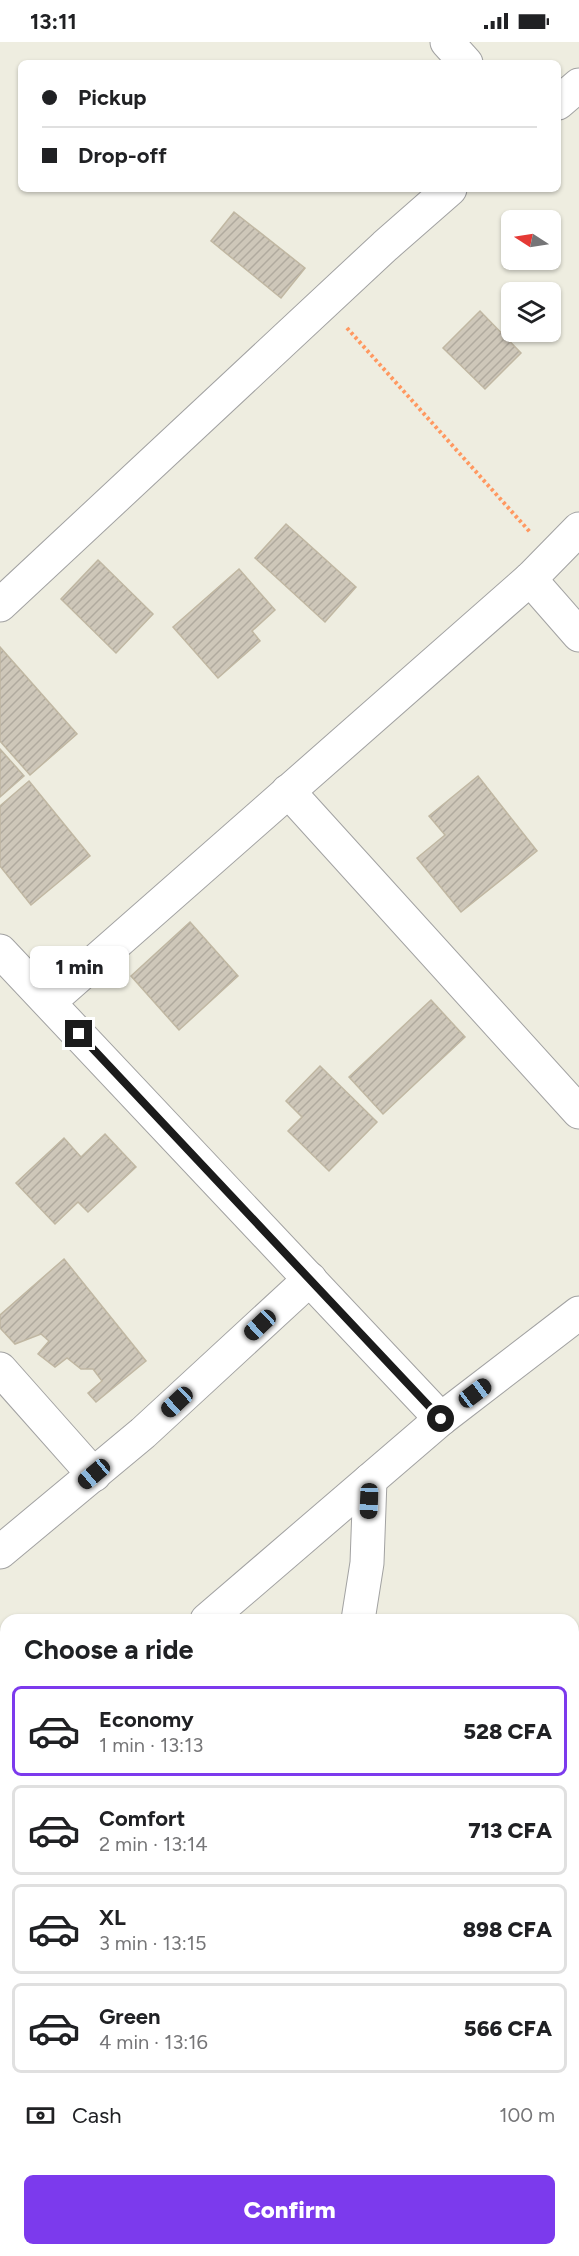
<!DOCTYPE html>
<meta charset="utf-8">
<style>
body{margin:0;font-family:Figtree,sans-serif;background:#f2f2f2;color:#202124;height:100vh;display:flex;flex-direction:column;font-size:22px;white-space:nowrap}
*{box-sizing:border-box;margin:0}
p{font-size:20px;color:#757577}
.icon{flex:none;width:33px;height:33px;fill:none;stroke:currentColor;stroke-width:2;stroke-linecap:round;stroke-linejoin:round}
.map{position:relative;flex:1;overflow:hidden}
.drawer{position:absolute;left:0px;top:1572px;width:579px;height:642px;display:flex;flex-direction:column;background:#fff;border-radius:18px 18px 0 0;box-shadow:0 2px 4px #0004}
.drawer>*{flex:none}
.guide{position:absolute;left:18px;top:18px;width:543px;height:132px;border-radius:9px;box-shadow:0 2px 4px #0004;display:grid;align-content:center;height:132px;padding:0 24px;background:#fff}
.needle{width:39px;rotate:282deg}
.tools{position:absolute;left:501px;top:168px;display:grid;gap:12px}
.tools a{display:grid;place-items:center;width:60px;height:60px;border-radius:9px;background:#fff;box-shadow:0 2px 4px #0004;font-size:30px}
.end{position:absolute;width:27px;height:27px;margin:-14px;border:8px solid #1b1b1b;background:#fff;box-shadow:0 0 0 3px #fff}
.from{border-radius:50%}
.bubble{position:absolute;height:42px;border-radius:9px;background:#fff;box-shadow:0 2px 4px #0004;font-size:20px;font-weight:800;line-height:42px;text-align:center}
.car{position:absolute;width:18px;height:36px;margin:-18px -9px;border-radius:8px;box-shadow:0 0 4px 2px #0007;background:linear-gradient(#222 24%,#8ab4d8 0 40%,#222 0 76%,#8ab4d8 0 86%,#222 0)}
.guide b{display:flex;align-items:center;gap:21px;height:57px;font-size:22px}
.guide b+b{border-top:2px solid #e0e0e0}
.guide i{width:15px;height:15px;background:#202124}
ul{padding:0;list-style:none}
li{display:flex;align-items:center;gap:18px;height:90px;margin:0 12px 9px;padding:0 12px;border:3px solid #e0e0e0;border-radius:9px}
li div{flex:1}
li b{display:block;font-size:22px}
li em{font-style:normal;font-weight:800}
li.active{border-color:#7c3aed}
li>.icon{width:54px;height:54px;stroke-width:1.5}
h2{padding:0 24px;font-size:27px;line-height:72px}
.pay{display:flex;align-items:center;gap:15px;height:66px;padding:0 24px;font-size:22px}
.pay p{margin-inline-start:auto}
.action{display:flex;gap:12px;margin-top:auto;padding:12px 24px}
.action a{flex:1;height:69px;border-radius:9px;background:#7c3aed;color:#fff;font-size:24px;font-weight:800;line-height:69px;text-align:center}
.status{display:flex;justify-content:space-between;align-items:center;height:42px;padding:0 30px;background:#fff;direction:ltr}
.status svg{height:16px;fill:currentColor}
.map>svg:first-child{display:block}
.building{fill:url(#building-hatch);stroke:#c0b7a2;stroke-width:1.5}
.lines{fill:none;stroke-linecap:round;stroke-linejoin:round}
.street-casing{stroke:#a2a2a2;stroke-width:35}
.path{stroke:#ff9860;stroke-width:4;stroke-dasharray:3 3;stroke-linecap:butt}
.street{stroke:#fff;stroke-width:33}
.route{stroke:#1b1b1b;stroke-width:8}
</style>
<div class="status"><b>13:11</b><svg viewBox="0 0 49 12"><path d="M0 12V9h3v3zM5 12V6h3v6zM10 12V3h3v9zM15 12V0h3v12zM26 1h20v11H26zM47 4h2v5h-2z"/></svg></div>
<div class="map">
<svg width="579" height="2214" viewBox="0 0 579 2214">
<defs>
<pattern id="building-hatch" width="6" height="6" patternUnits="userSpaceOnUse" patternTransform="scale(1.5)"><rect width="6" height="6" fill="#cec7b9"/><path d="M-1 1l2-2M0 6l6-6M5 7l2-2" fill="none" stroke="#b0aa9e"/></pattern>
</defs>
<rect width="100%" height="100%" fill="#eeede0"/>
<g class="building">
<path d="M234 170 305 226 281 256 211 199Z"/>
<path d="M480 269 521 311 485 347 443 306Z"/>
<path d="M286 482 356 545 325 580 255 516Z"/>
<path d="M98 518 153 572 116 611 61 557Z"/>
<path d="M239 527 275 568 252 589 260 599 218 636 173 585Z"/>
<path d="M0 605 77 692 30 733 0 699Z"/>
<path d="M0 707 24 734 0 755Z"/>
<path d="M478 734 537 809 461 870 417 816 445 793 429 774Z"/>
<path d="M29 739 90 814 31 863 0 824V764Z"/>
<path d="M190 880 238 934 179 988 131 934Z"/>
<path d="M431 958 465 995 383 1072 349 1035Z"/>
<path d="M320 1024 377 1080 329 1129 288 1089 302 1075 286 1059Z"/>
<path d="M105 1092 136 1125 88 1170 78 1160 55 1182 16 1141 64 1096 81 1115Z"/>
<path d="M64 1217 146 1319 96 1360 88 1351 102 1339 93 1327H81L67 1316 55 1325 38 1312 49 1299 41 1292 15 1302 0 1286V1273Z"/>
<path d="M574 1715 579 1716V1764L573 1763Z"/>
</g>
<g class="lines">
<g class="street-casing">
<g id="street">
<path d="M447 0 466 21"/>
<path d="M558 61 579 43"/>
<path d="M530 537 579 593"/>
<path d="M0 563 385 204 450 147"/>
<path d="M288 749 579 1070"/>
<path d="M0 909 441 1377 370 1438"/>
<path d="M49 960 530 537 579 487"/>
<path d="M0 1327 94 1433"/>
<path d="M441 1377 579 1271"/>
<path d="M0 1510 143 1391 310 1237"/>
<path d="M207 1578 370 1438 367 1521 358 1578"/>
<path d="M0 1757 6 1752"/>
<path d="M573 2055 579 2056"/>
<path d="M287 2214 288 2208"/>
</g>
</g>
<path class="path" d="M347 286 530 490"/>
<use href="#street" class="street"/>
</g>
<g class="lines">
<path class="route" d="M79 992 441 1377"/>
</g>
</svg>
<div class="tools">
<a><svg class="needle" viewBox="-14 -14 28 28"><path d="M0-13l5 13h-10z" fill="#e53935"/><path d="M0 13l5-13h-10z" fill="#757577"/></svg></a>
<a><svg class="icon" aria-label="layers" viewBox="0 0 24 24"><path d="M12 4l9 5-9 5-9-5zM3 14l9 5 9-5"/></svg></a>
</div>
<i class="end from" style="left:441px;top:1377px"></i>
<i class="end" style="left:79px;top:992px"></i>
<div class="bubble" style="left:30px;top:904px;width:99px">1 min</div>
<i class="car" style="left:260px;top:1283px;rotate:227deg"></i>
<i class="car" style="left:475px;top:1351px;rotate:53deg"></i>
<i class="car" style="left:177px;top:1360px;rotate:227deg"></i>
<i class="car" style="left:94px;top:1432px;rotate:230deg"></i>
<i class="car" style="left:369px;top:1459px;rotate:182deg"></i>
<div class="guide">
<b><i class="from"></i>Pickup</b>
<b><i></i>Drop-off</b>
</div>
<section class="drawer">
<h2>Choose a ride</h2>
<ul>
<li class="active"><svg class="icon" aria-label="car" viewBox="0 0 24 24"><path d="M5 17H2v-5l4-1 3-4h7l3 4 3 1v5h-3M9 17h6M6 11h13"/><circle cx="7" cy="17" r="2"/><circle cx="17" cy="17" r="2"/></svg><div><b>Economy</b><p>1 min · 13:13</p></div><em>528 CFA</em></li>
<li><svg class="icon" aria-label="car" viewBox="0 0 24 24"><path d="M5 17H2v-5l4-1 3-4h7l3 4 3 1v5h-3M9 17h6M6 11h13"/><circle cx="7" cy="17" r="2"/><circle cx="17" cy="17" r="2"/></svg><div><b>Comfort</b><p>2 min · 13:14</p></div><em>713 CFA</em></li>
<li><svg class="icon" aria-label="car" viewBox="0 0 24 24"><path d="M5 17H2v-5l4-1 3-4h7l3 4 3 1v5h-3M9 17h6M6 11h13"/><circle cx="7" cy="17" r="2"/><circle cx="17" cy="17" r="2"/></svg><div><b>XL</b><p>3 min · 13:15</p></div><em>898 CFA</em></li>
<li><svg class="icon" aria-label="car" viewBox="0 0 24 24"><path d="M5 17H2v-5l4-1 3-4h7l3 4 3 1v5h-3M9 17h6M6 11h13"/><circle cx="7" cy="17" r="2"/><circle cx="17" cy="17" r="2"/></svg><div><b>Green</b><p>4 min · 13:16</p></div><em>566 CFA</em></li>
</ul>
<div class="pay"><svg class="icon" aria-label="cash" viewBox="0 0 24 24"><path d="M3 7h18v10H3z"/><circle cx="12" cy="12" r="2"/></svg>Cash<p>100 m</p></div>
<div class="action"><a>Confirm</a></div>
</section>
</div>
